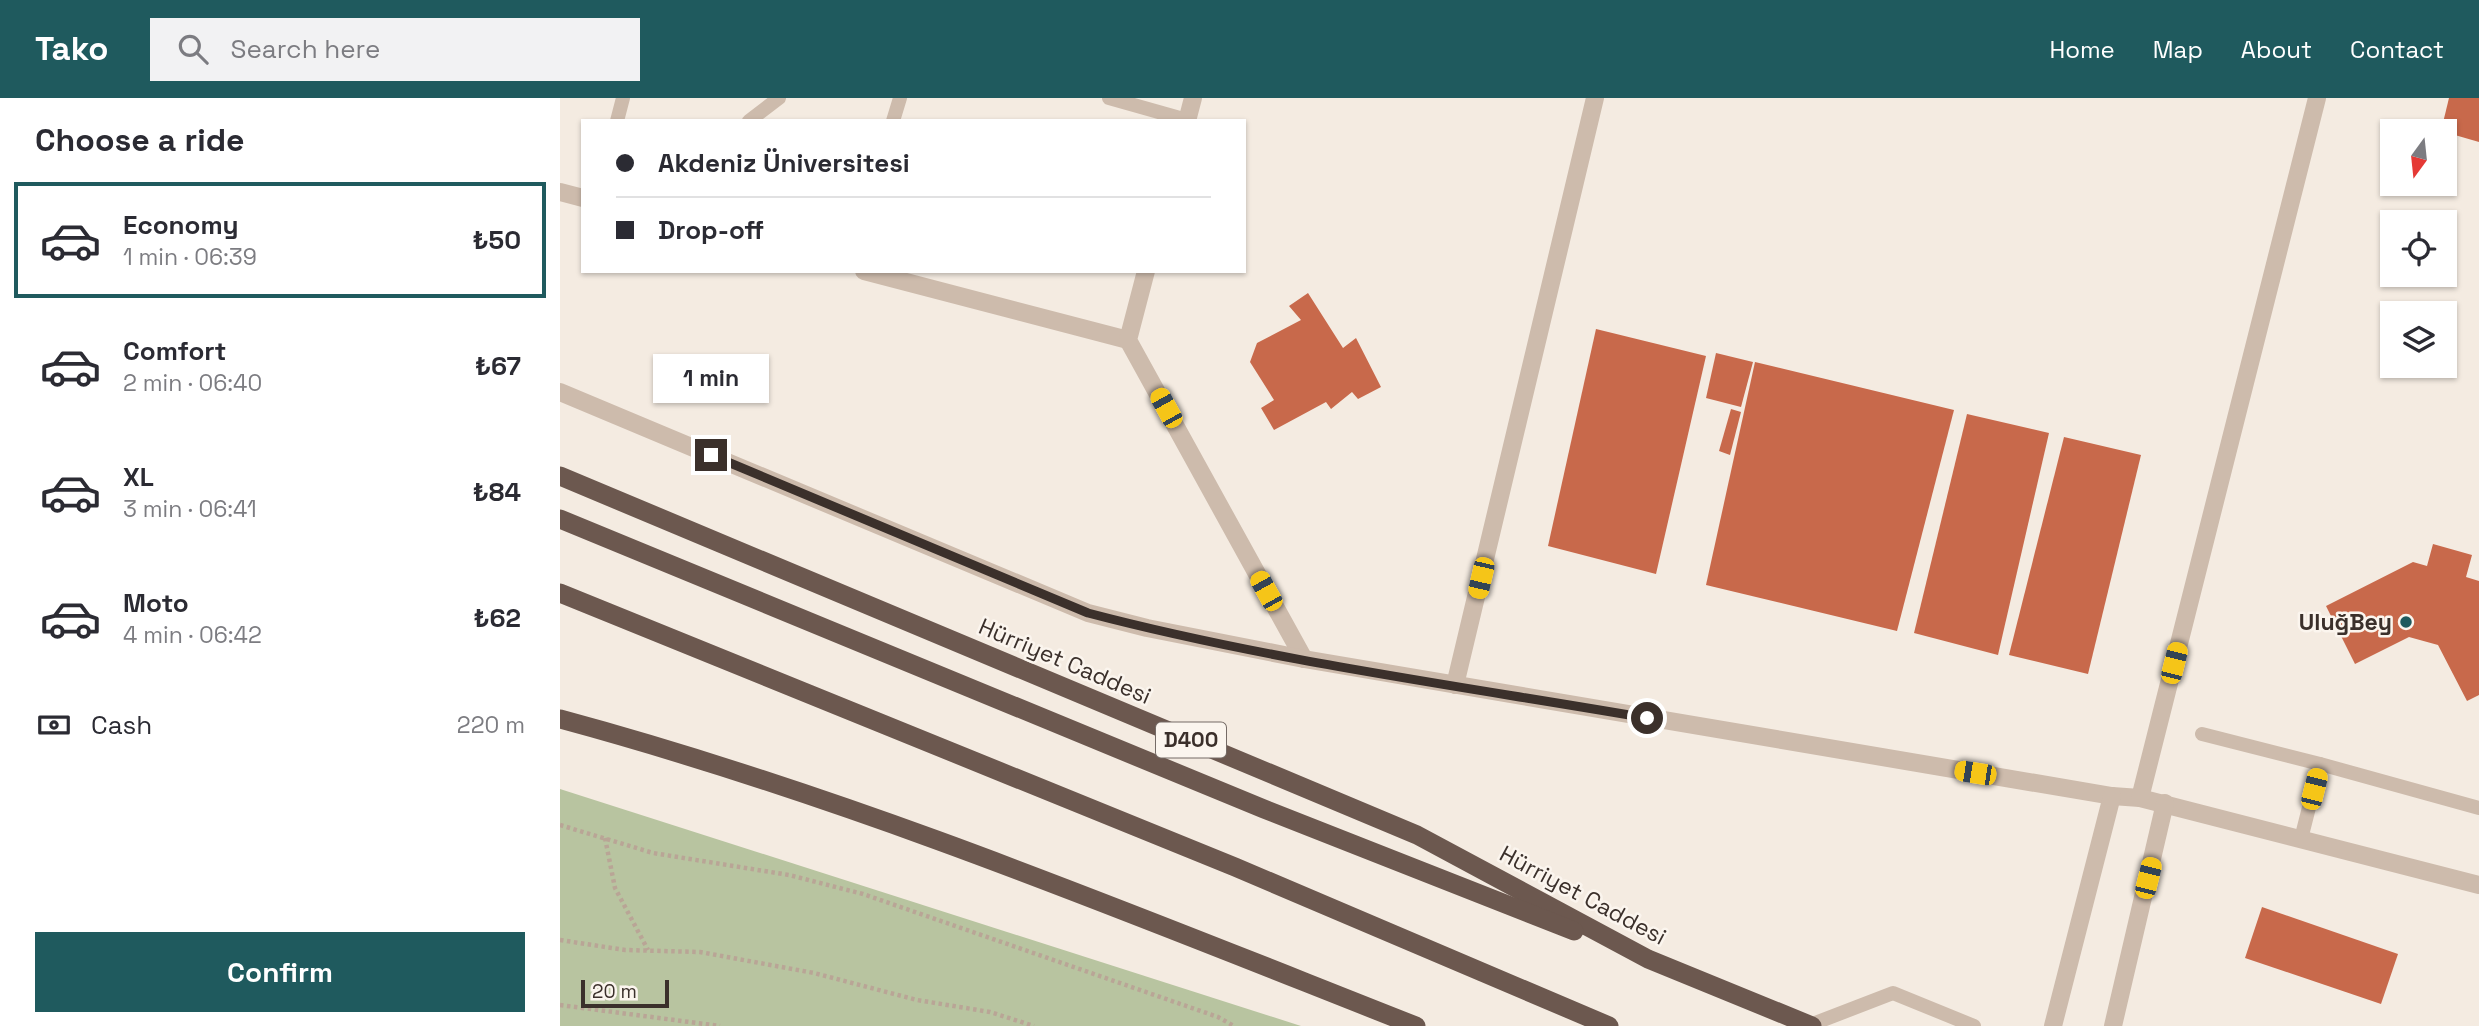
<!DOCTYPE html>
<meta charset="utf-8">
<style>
body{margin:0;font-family:"Space Grotesk",sans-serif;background:#f2f2f3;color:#2b2b33;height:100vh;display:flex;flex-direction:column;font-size:26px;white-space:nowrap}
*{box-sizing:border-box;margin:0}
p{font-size:23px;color:#7c7c81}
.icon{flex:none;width:38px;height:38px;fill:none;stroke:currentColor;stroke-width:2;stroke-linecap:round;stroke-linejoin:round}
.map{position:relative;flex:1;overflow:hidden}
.details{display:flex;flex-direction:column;background:#fff;width:560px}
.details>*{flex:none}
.top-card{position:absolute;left:21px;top:21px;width:665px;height:154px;border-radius:0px;box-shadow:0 2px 5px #0004;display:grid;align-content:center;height:154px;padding:0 35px;background:#fff}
.needle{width:46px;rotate:195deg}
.tools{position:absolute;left:1820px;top:21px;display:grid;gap:14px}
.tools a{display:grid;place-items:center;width:77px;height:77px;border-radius:0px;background:#fff;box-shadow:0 2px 5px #0004;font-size:35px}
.scale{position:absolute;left:21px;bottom:18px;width:88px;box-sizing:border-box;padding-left:7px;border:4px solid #3b302b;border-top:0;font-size:19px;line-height:24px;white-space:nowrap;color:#3b302b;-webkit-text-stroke:5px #fbf5ee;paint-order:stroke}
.end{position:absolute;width:32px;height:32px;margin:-16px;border:9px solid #3b302b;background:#fff;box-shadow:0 0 0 4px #fff}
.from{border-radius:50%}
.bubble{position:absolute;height:49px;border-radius:0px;background:#fff;box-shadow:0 2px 5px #0004;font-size:23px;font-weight:800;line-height:49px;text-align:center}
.car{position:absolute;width:21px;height:42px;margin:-21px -10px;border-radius:9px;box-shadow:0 0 5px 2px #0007;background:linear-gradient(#f5c518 24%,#345 0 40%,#f5c518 0 76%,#345 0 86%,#f5c518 0)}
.top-card b{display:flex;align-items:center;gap:24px;height:66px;font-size:26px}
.top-card b+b{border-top:2px solid #e1e1e2}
.top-card i{width:18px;height:18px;background:#2b2b33}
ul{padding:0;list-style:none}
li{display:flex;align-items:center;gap:21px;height:116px;margin:0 14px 10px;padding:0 21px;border:4px solid transparent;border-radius:0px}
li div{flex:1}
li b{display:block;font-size:26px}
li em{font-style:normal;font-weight:800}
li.current{border-color:#1f5a5e}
li>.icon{width:63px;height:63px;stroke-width:1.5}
h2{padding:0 35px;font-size:32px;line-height:84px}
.pay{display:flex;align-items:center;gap:18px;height:77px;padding:0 35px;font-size:26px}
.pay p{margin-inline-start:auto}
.action{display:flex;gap:14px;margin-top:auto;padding:14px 35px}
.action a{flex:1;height:80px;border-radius:0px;background:#1f5a5e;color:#fff;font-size:28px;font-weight:800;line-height:80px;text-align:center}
header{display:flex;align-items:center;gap:42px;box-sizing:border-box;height:98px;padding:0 35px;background:#1f5a5e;color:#fff}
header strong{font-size:33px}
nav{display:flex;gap:38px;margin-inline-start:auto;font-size:24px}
.search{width:490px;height:63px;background:#f2f2f3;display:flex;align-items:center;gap:18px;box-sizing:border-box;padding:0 24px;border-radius:0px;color:#7c7c81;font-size:26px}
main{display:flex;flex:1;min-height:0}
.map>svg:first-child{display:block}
.green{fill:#b8c4a0}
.building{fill:#c8694b}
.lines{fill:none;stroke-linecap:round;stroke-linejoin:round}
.path{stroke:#b9a596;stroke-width:4.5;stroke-dasharray:3.5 3.5;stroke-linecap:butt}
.service{stroke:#cdbbac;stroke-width:14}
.minor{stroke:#cdbbac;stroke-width:18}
.trunk{stroke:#6c584f;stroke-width:19}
.route{stroke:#3b302b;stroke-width:9}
.poi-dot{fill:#1f5a5e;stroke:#fbf5ee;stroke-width:2.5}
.labels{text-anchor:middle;stroke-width:5;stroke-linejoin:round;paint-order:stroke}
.shield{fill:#fbf5ee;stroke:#756b66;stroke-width:2}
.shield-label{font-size:21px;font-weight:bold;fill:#3b302b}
.poi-label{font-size:23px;font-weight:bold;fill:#3b302b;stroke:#fbf5ee;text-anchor:end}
.street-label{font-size:23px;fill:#3b302b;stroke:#fbf5ee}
</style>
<header>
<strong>Tako</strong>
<div class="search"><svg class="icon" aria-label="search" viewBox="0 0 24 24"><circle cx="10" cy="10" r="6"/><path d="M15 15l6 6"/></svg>Search here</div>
<nav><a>Home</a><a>Map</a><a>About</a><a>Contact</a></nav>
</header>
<main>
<section class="details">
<h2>Choose a ride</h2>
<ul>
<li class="current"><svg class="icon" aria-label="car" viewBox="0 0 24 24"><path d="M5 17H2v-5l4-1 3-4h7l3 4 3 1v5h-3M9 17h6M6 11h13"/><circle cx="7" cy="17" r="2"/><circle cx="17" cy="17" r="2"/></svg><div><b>Economy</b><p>1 min · 06:39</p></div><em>₺50</em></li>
<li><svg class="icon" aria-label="car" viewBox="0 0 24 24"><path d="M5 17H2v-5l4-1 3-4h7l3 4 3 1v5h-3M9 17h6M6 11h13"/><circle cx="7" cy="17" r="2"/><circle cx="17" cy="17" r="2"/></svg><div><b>Comfort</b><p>2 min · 06:40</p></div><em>₺67</em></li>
<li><svg class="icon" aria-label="car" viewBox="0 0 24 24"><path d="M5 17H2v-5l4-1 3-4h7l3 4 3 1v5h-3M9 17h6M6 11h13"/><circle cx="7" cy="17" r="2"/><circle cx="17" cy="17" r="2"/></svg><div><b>XL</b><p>3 min · 06:41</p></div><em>₺84</em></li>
<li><svg class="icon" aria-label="car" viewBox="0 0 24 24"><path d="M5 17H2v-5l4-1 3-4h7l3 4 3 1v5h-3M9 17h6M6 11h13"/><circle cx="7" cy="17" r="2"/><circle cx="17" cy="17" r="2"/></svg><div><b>Moto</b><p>4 min · 06:42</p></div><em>₺62</em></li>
</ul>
<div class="pay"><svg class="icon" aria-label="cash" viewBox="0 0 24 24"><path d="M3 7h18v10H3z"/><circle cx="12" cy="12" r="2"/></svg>Cash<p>220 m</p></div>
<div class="action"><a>Confirm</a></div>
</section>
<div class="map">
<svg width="1919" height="928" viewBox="0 0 1919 928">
<rect width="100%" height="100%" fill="#f4ebe1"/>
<path class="green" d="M0 691 741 928H0Z"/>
<g class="building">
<path d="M1889 0H1919V44L1881 33Z"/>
<path d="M748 195 783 250 796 240 821 289 798 301 792 294 771 311 766 304 714 332 701 310 714 302 690 264 697 245 741 222 729 208Z"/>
<path d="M1036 231 1146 258 1096 476 988 448Z"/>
<path d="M1156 255 1193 264 1181 309 1146 300Z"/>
<path d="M1195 264 1394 312 1337 533 1146 487Z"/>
<path d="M1171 311 1181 314 1170 357 1159 353Z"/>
<path d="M1407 316 1489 335 1438 557 1354 535Z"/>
<path d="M1504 339 1581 357 1528 576 1449 557Z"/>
<path d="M1873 446 1912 457 1906 479 1919 483V597L1907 603 1878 547 1849 539 1795 566 1766 508 1853 464 1867 468Z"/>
<path d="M1702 809 1838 856 1821 906 1685 860Z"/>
</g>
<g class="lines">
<g class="path">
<path d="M0 727 93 755 229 777 303 796 658 919 674 928"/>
<path d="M45 740 55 790 88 852"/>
<path d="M0 842 65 852 140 854 254 875 357 902 430 914 474 928"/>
<path d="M0 907 160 928"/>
</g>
<g class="service">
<path d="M549 0 627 22"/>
<path d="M57 23 63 0"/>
<path d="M189 23 219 0"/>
<path d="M333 23 340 0"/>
<path d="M1642 636 1760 666 1741 741"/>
<path d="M1760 666 1919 710"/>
<path d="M1250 927 1333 895 1414 928"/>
</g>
<g class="minor">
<path d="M627 23 633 0"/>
<path d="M0 94 23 100"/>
<path d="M304 173 568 242"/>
<path d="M586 173 568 242 744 561"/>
<path d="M0 294 528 515 587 530 744 561 1552 698 1580 700 1919 787"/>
<path d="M895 587 1035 0"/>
<path d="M1580 700 1757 0"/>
<path d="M1493 928 1552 698"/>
<path d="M1553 928 1605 705"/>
</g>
<g class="trunk">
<path d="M0 378 857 737 1088 861 1252 928"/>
<path d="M0 421 704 711 1014 833"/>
<path d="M0 495 675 769 1049 928"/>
<path d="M0 621C293 700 574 817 856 928"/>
</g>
</g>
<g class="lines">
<path class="route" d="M151 357 528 515C711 563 901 588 1087 620"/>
</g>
<circle class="poi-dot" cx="1846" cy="524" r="7"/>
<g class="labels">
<rect class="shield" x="596" y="624.5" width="70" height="35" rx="5"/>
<g class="shield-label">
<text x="631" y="649">D400</text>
</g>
<g class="poi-label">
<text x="1832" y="532">UluğBey</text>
</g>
<g class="street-label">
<text transform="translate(505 563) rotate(23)" y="8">Hürriyet Caddesi</text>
<text transform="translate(1023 797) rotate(28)" y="8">Hürriyet Caddesi</text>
</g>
</g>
</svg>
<div class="tools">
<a><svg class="needle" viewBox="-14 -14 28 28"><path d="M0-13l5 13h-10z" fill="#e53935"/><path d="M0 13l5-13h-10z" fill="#7c7c81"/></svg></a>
<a><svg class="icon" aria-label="locate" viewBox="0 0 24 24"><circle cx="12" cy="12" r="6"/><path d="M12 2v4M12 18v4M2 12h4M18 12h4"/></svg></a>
<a><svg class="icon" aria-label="layers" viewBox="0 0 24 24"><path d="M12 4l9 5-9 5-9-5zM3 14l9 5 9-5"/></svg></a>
</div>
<div class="scale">20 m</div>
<i class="end from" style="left:1087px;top:620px"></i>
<i class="end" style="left:151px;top:357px"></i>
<div class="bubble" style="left:93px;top:256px;width:116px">1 min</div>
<i class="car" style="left:606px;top:310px;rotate:331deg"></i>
<i class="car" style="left:921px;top:480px;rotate:193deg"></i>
<i class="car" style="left:706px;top:493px;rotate:331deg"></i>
<i class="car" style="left:1614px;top:565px;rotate:14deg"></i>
<i class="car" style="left:1415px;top:675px;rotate:279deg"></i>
<i class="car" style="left:1754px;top:691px;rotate:14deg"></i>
<i class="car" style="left:1588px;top:780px;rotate:14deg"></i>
<div class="top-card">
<b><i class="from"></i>Akdeniz Üniversitesi</b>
<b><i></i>Drop-off</b>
</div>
</div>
</main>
